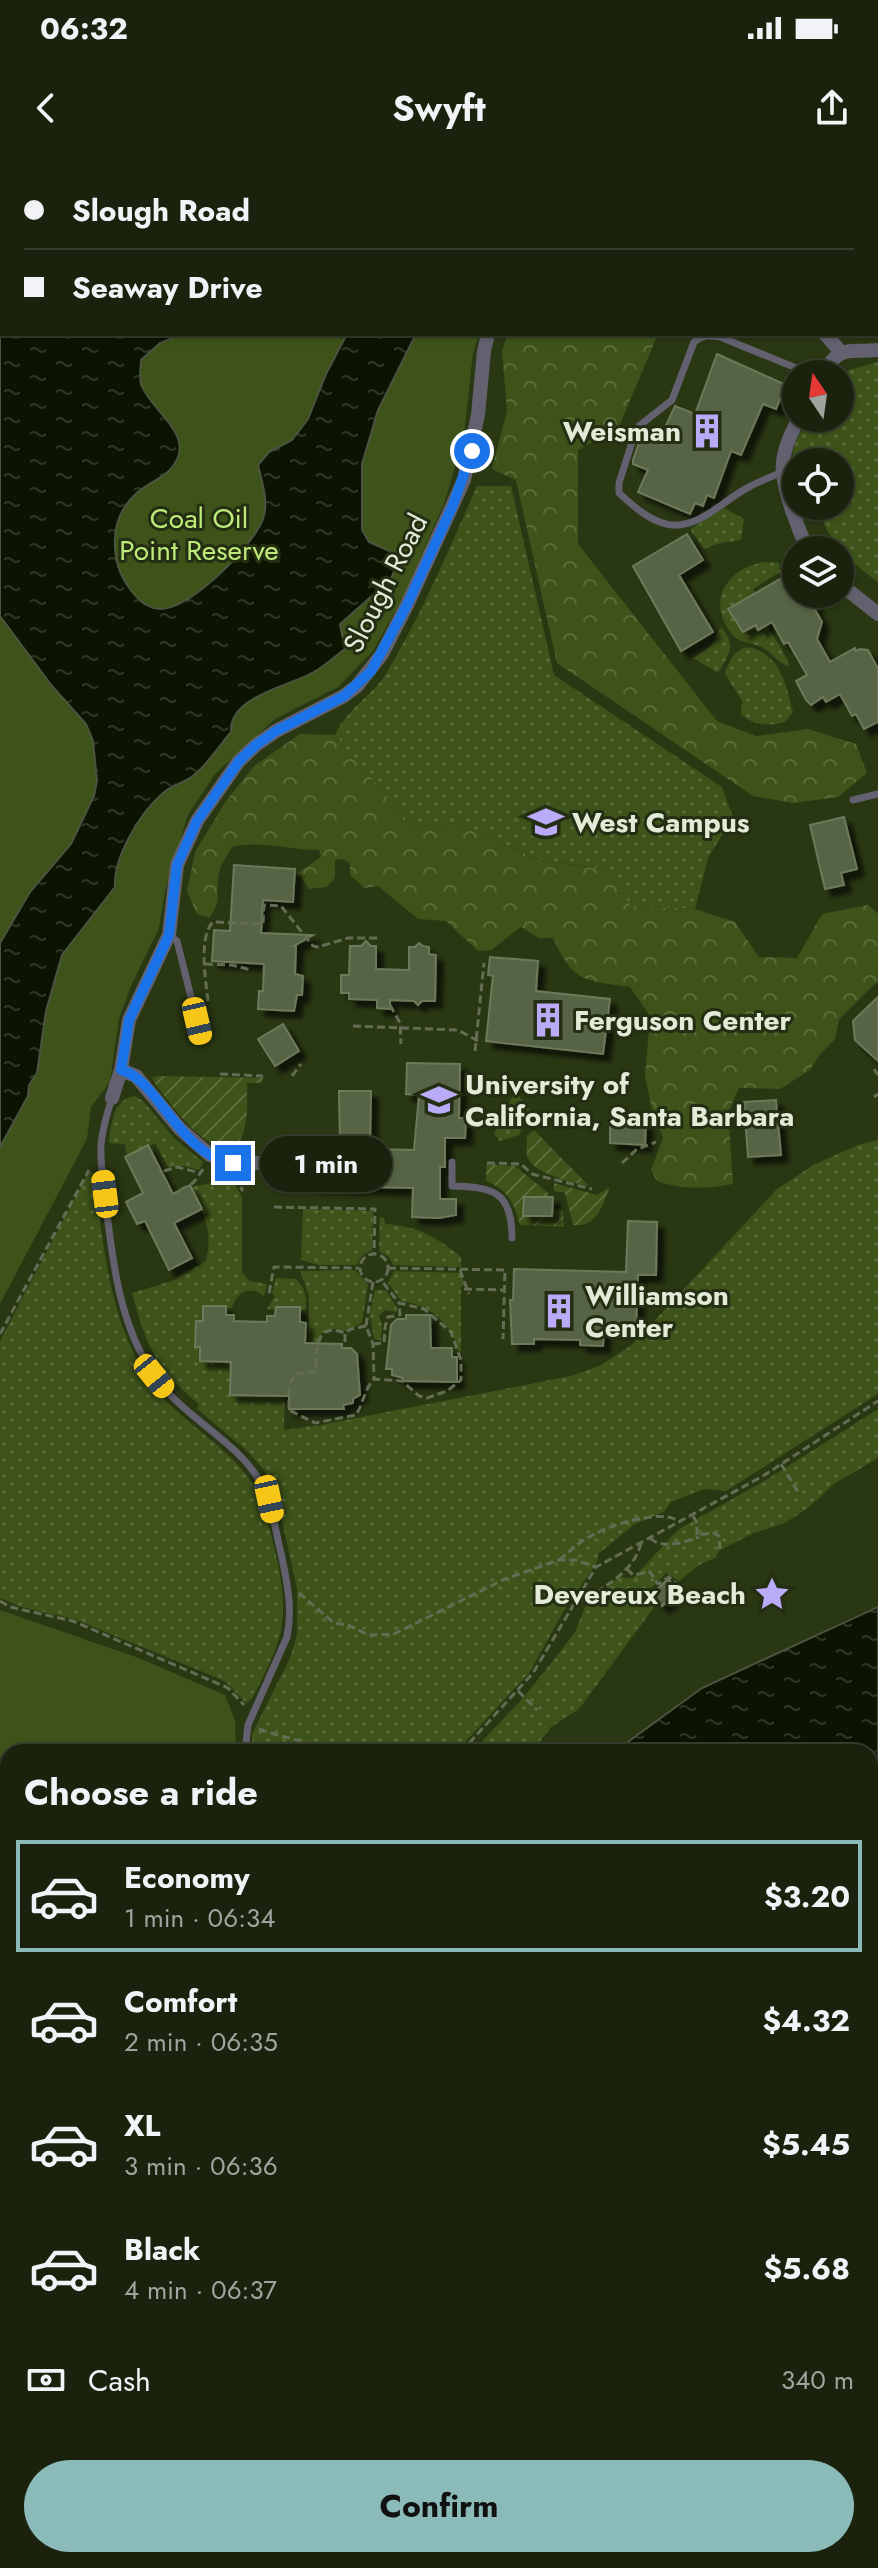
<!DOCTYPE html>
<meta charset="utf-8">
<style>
body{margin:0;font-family:Jost,sans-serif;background:#272f1c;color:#f1f3f6;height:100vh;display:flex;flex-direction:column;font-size:30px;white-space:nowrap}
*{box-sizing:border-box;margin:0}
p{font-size:26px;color:#9fa49e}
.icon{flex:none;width:44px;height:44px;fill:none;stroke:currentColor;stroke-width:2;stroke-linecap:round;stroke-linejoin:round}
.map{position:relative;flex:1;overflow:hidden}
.drawer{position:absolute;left:0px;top:1584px;width:878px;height:824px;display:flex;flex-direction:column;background:#1a220e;border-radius:24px 24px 0 0;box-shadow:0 2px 6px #0004,0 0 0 2px #383f2e}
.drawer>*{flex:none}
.guide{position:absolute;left:0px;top:0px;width:878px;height:176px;box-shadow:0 2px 6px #0004,0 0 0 2px #383f2e;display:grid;align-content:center;height:176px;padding:0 24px;background:#1a220e}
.needle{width:52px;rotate:347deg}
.buttons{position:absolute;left:782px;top:200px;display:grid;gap:16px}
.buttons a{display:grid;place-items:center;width:72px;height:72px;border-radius:50%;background:#1a220e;box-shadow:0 2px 6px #0004,0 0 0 2px #383f2e;font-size:40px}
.end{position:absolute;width:36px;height:36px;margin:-18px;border:10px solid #1a73e8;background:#fff;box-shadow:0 0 0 4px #fff}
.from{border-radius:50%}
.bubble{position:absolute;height:56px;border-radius:28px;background:#1a220e;box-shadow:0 2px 6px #0004,0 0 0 2px #383f2e;font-size:26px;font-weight:700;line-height:56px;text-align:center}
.car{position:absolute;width:24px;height:48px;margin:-24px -12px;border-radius:10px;box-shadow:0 0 6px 2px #0007;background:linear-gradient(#f5c518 24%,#345 0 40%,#f5c518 0 76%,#345 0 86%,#f5c518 0)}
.guide b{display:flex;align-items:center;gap:28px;height:76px;font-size:30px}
.guide b+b{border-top:2px solid #383f2e}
.guide i{width:20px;height:20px;background:#f1f3f6}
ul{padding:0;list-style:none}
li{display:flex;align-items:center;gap:24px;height:112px;margin:0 16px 12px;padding:0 8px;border:4px solid transparent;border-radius:0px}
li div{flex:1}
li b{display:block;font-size:30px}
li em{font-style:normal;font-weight:700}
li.active{border-color:#8bbbb9}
li>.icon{width:72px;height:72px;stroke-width:1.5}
h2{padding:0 24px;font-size:36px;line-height:96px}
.pay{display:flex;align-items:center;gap:20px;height:88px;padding:0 24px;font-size:30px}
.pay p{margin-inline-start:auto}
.action{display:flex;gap:16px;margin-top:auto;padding:16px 24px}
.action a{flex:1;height:92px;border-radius:48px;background:#8bbbb9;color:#111;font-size:32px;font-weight:700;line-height:92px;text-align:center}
.status{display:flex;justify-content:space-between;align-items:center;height:56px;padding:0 40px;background:#1a220e;direction:ltr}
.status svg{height:22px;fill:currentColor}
header{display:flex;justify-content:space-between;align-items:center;height:104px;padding:0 24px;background:#1a220e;font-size:36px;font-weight:700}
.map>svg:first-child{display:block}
.built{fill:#293713;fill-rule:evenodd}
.grass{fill:url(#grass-dots)}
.forest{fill:url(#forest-crowns)}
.park{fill:#3e5319}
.garden{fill:url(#garden-furrows)}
.water{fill:url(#water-ripples);stroke:#4c5441;stroke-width:2}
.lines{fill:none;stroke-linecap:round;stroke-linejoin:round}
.stream{stroke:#4c5441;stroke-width:5}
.building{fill:#566344;stroke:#6c795a;stroke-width:2;filter:url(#shadow)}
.path{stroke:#636d54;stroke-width:3;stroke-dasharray:8 4;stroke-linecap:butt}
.service{stroke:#63616f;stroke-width:7}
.minor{stroke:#63616f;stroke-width:14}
.route{stroke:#1a73e8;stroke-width:10}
.labels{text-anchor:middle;stroke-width:6;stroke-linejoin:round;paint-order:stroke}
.poi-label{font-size:28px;font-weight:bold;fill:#e2ead8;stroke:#232e12;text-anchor:start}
.park-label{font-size:28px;fill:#beea79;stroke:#232e12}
.street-label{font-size:28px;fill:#e2ead8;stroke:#232e12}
</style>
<div class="status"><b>06:32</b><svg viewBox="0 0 49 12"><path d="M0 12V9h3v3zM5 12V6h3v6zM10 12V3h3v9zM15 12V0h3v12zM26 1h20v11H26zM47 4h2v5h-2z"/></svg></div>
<header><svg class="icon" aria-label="back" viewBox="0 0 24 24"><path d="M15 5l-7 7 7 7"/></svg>Swyft<svg class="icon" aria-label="share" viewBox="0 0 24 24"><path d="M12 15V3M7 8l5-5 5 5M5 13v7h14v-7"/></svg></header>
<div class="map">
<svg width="878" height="2408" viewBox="0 0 878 2408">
<defs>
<pattern id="grass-dots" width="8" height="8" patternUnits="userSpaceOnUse" patternTransform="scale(2)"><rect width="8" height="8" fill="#3e5319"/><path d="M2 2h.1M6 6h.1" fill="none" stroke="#5a6c3a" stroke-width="1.8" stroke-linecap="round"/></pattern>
<pattern id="forest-crowns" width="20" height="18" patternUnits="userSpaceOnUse" patternTransform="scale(2)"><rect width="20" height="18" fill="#3e5319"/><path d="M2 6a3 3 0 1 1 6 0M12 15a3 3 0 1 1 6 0" fill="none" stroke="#5a6c3a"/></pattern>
<pattern id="garden-furrows" width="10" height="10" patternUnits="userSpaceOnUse" patternTransform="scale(2)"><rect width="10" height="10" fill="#3e5319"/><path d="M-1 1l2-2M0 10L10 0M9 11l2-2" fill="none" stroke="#5a6c3a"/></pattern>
<pattern id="water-ripples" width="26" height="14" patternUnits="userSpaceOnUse" patternTransform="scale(2)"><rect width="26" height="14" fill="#0b1400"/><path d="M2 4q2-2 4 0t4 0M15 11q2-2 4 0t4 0" fill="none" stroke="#2e3624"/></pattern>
<filter id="shadow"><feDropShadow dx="7" dy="7" stdDeviation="2" flood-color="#0009"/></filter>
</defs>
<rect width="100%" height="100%" fill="#232e12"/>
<path class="built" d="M0 0H878V1447L841 1462 624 1583 614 1592H8V2094L0 2090ZM2 2H876V174H2ZM796 214H840V258H796ZM796 302H840V346H796ZM796 390H840V434H796Z"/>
<g class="grass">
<path d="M878 202V422C850 402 827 380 817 346H840V302H796L794 316C788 291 797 279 809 258H840V216L849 210Z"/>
<path d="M477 326H511L554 515 722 627 733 657 708 698 695 749 631 746 603 709 541 700 458 663 413 667 335 575C346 550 372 536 386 514 422 453 449 390 477 326Z"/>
<path d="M724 348 744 359 741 380 720 383 704 389 690 369Z"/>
<path d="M767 402 779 403 780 412 753 429C759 439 760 450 764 460 773 478 783 488 789 505L787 506C777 502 771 492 762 487 751 482 741 484 733 475 704 442 728 406 767 402Z"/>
<path d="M721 467C737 487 729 494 718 513L693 498 711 486Z"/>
<path d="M747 487C780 493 786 524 793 552L785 562C769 566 753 566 741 554L742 541 725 514C728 502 734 490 747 487Z"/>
<path d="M515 931 530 950 519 975 500 981 494 974Z"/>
<path d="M135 936 143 941 174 978 203 1002 199 1010 183 1006 168 1007 155 983 127 998 125 984 109 983C111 964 113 939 135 936Z"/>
<path d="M878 980V1234L726 1331 704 1329 671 1342 664 1352 635 1364 598 1394 597 1403 567 1445 529 1513 456 1592H253L252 1574 290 1498 297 1475V1429L276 1333 265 1311 246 1290 197 1249 199 1244C156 1210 146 1185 132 1133L172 1121 206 1101C213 1069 205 1055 189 1027L232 1020 242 1037V1112L249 1121 267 1124 264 1136C250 1125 237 1131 232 1148H205V1163L308 1188 309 1136 300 1111 355 1110 368 1124 362 1163 345 1171C314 1161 315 1190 313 1211L285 1223 284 1270 320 1265 571 1216 601 1205 632 1185 776 1030 813 1005 858 985Z"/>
<path d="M93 1012C105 1091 109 1179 166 1241 198 1274 244 1297 262 1342 272 1381 289 1429 281 1470 276 1494 263 1517 252 1539L246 1543 226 1522 203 1512 74 1459 21 1447 0 1438V1181L88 1013Z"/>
<path d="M303 1049 373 1051 372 1090 362 1096 356 1105H319L301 1100Z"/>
<path d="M380 1057 384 1058 385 1064C417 1066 437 1077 461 1097V1107L393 1105 389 1097 379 1091Z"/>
<path d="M394 1111 460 1113 465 1124 461 1127V1192L458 1191C452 1162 429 1145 401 1141L388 1123Z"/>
<path d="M276 1118 296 1119C305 1128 307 1137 306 1150L267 1149 275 1136 272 1133Z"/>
<path d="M375 1130H386L397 1148V1152L385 1150 379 1156 382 1165 381 1180 374 1179 370 1154Z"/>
<path d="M878 1249V1298L834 1324 808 1348 785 1363 754 1373 720 1390 715 1398 699 1405 679 1421 666 1413 647 1432 655 1446 579 1549 551 1567 532 1592H472L523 1538 556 1497 575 1472 585 1447 618 1417 633 1418 679 1369 766 1320Z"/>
<path d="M8 1942V2026L0 2022V1944Z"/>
</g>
<g class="forest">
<path d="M508 174H658L618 269 578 290V384L717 561 756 576 808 569 856 584 867 613 838 637 793 643 753 636 557 503 516 320 492 309 507 251 502 191Z"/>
<path d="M300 574 335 575 413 667 458 663 540 700 607 710 631 746 695 749 735 762 759 797 797 798 822 754 868 745 878 754V821L839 859 835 879 820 894 810 910 780 929 739 928 728 952 733 1024C707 1029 683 1030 657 1021L651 1010 663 978 652 950 645 916 650 856 630 827C583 820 574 823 553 778H539L521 767 491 790 478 791 446 761 418 759 378 726 364 728 350 715V703L342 699 335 700V718L326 727 309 729 298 713 321 697 319 690C290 690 258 680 232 687 226 697 219 707 218 719 216 738 222 740 209 758L197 754 187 731 195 692 226 641 254 606Z"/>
</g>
<g class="park">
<path d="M0 0H704L2 2V174H479L473 193 464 276 445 341 404 436 373 491 338 527 275 559 215 614 188 655 165 731 159 768 131 826 119 859 110 922 91 947 87 979 0 1144Z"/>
<path d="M0 1450 139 1498 225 1535 235 1560 236 1592H8V1914L0 1912Z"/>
</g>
<g class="garden">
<path d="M159 916 264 918 261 923H247C247 947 250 973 232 991 199 985 175 950 156 925L152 918Z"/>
<path d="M534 970 589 1026C573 1023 531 1013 527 996 526 990 527 982 527 976Z"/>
<path d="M486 1004 515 1006 548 1033 549 1049 563 1050 564 1067 520 1065C514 1043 508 1030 486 1021Z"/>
<path d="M554 1023 597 1035 610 1027C602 1046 597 1068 573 1065L565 1033 554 1031Z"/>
</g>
<g class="water">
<path d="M0 0 65 2H2V174H183L160 183 141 200C141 207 139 217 141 224 149 248 188 270 178 297 170 317 153 319 138 332 118 349 112 372 116 397 119 417 138 449 161 449 191 449 253 386 263 359 269 342 262 322 258 305L269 292 292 280 308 259 326 214 347 174H416L378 250 362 304V370L369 382 394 393 398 402 391 419 340 464 345 489C335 496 325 506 314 512 290 526 229 536 231 572 220 585 208 604 194 615 185 623 171 625 162 634 140 653 113 698 115 727L62 795 46 851 37 913 29 925 28 936 0 987V783L30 732 71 684 94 636 97 621 93 581 86 564 52 526 0 456Z"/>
<path d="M878 1447V2408H0V2090L8 2094V2400H870V1592H614L702 1528Z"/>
</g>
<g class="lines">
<path class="stream" d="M582 2 585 0"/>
</g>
<g class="building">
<path d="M717 194 786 225 776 249 763 244 741 295 731 291 714 338 707 335 703 346 695 343 690 354 638 332 648 310 633 304V300L641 277 647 274 649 269 662 274 675 246 695 254Z"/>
<path d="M687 374 703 400 679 415 713 472 681 491 633 406Z"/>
<path d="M796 414V434H809L816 446 814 448 822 462 817 479 830 502 855 488 856 491 860 489 868 490 878 509V562L864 569 856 554 852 556 840 534 826 542 823 537 811 545 806 540 796 521 807 515 788 482 784 484 772 462 758 470 756 465 743 472 728 449 787 415 789 418Z"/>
<path d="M844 657 857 709 841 713 844 725 825 729 810 665Z"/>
<path d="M234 705 295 709 293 742 263 740 261 773 313 775 294 786H296L295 814 303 816 302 835H297L294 851 258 849 259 831H263L264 804 212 801 214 770 230 771Z"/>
<path d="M366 781 371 786H376V809L409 810V787H415L419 783 423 786 429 787V794L436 795 435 841H422L418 845 414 841 390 840V849L377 848V840L349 839V833H341V815H349L350 786H361Z"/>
<path d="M490 797 538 801 536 831 610 839 603 894 486 881 493 816 488 815Z"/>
<path d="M878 837V901L855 880 853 861Z"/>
<path d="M283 864 299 891 275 906 258 879Z"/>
<path d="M407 903 460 904 459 958H466L465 978H445V1007H440V1039H456V1055L439 1058 412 1057 413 1028 312 1026 314 986H340L339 931H371L370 989 414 990 419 935 406 934Z"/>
<path d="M776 940 781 995 748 997 744 942Z"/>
<path d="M610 961 646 963 645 985 610 983Z"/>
<path d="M148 985 173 1034 190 1025 202 1049 174 1063 192 1098 169 1110 145 1061 137 1064 126 1042 143 1033 125 997Z"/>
<path d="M524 1037H553L552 1056H523Z"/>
<path d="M628 1061 657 1062 656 1115H638L636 1170 604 1169 603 1186 580 1185V1180L534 1179V1184H512L510 1140H513L514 1109 626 1112Z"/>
<path d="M203 1146H226V1155H234V1161L267 1162V1156H275L276 1147H300V1162L306 1163 305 1183 342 1184V1188H351L357 1194 360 1235 353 1239V1243L343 1245 344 1249H289V1236L230 1235 231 1202 200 1201V1187H195L196 1161H203Z"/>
<path d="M406 1155H430L431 1188H452V1197H457V1222L403 1221V1218L392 1215V1209H386L391 1165 397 1159H406Z"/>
<path d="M668 1419 679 1432 662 1446 652 1434Z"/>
</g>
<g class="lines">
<g class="path">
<path d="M205 804 232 805 251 810"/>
<path d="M208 841C206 822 198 777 213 762L263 764 264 745 281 746 313 786 318 787 348 778H381"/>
<path d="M390 845 400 863 401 884"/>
<path d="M353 866 458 870 478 881"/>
<path d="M475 891 484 803"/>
<path d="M874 909 878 915"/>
<path d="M220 914 263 916"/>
<path d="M292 916 301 904"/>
<path d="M874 937 878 934"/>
<path d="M487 1003 521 1004 532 1014 592 1029"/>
<path d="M622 1003 636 990 656 982"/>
<path d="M164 1011 177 1007 200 1013"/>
<path d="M234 1017 243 1031"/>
<path d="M180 1030 193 1023 204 1008"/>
<path d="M274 1047 375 1049 374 1093"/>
<circle cx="374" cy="1108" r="14"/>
<path d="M388 1108 505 1110 503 1179"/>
<path d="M460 1110 469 1134"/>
<path d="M373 1122 366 1166 373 1184 374 1219"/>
<path d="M464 1129 505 1130"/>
<path d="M269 1133 274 1107 359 1108"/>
<path d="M366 1166 351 1169 345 1173C313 1161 318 1192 315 1212L296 1214 289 1224V1250L315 1263 356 1255C363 1244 365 1228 374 1219L402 1221 419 1236 427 1238 447 1231 461 1220V1200L451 1172 424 1149 399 1143 381 1120"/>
<path d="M0 1174 89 1010"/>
<path d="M345 1182V1173"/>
<path d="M373 1184 384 1183 385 1167 388 1157 400 1155 399 1143"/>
<path d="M781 1304 798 1332"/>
<path d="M693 1356 697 1363V1375L713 1373 719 1376 720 1390"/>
<path d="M650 1378C663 1390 684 1382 699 1377"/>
<path d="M559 1400C569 1392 578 1383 589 1377 607 1366 661 1348 678 1361"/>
<path d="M627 1409 633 1415 650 1412 658 1424 669 1417 676 1423"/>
<path d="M299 1433 334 1463 348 1465 369 1475 394 1474 505 1419 559 1400H575L596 1407"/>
<path d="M0 1441 10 1447 73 1461 228 1528 244 1545"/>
<path d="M575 1442 582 1441C604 1427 635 1411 641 1383"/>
<path d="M518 1531 537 1550"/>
<path d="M259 1569C282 1578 305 1579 326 1592"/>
<path d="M461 1592 533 1513 596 1407 763 1316 878 1241"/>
<path d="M0 1921H8"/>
<path d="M0 1962 8 1965"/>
<path d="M0 1985H5L8 1978"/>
</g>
<g class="service">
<path d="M783 312C771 317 759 321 749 327 727 338 703 364 678 365 656 367 634 347 619 333V323L634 276 639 266 672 240 694 182C702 175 709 175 720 177L811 214"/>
<path d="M853 640 878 634"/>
<path d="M169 775 177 781 201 877"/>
<path d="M112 938C107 954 102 969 101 986 100 1006 104 1026 106 1046 113 1104 120 1166 154 1215 182 1257 237 1280 261 1323 273 1344 275 1370 281 1393 287 1422 293 1448 287 1477L248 1565 245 1592"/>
<path d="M452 1002V1026C494 1027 512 1032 512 1078"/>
</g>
<g class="minor">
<path d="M715 2 716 0"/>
<path d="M825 174 841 192"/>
<path d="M823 214C840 184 848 193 878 190"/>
<path d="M799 258C791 274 781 293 783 312 785 335 798 369 808 390"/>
<path d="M840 424 878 454"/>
<path d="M121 910 136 916 180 969 210 995 233 1003H273"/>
<path d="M112 938 121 910 129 860 169 775 177 705 197 661 239 601 256 585 276 571 344 536 357 526 382 494 407 445 464 320 478 255 484 191 488 174"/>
</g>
</g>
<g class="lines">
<path class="route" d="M233 1003C180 996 157 918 121 910L129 860 169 775 177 705 197 661 239 601 256 585 276 571 344 536 371 511 407 445 453 345 472 291"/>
</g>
<defs>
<g id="building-bare" transform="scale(2.76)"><path d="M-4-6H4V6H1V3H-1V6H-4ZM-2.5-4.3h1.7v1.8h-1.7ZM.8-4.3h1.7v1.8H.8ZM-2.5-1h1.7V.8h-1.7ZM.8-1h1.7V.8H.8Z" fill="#b9abf7" stroke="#232e12" stroke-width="2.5" paint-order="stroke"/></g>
<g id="university-bare" transform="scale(2.76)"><path d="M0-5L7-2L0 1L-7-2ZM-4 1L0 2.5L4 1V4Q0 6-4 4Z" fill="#b9abf7" stroke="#232e12" stroke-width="2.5" paint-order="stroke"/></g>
<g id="sight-bare" transform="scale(2.76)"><path d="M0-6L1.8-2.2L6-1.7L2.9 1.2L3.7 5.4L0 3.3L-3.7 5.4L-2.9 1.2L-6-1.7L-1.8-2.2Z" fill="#b9abf7" stroke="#232e12" stroke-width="2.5" paint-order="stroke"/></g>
</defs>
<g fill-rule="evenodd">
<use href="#building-bare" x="707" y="271"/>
<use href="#university-bare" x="546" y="662"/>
<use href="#building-bare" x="548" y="860"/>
<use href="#university-bare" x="439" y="940"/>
<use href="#building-bare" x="559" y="1151"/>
<use href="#sight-bare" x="772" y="1434"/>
</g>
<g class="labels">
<g class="poi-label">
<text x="681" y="281" text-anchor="end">Weisman</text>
<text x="572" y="672">West Campus</text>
<text x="574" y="870">Ferguson Center</text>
<text x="465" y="934">University of<tspan x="465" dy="32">California, Santa Barbara</tspan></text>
<text x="585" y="1145">Williamson<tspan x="585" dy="32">Center</tspan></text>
<text x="746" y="1444" text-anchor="end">Devereux Beach</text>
</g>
<g class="park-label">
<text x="199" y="368">Coal Oil<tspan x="199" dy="32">Point Reserve</tspan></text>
</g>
<g class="street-label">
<text transform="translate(385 423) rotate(-63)" y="10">Slough Road</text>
</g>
</g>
</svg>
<div class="buttons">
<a><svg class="needle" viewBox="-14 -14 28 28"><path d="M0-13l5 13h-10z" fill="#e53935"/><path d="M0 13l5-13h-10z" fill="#9fa49e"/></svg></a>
<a><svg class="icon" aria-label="locate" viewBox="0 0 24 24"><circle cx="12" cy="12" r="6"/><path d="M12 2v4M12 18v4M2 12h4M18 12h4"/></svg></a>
<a><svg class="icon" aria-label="layers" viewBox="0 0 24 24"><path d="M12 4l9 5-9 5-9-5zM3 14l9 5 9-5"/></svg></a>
</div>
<i class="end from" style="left:472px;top:291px"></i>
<i class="end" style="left:233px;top:1003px"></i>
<div class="bubble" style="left:260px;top:976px;width:132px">1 min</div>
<i class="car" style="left:197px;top:861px;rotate:167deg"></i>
<i class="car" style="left:105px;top:1034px;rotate:353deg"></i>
<i class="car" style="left:154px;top:1216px;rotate:141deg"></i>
<i class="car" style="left:269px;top:1339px;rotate:168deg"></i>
<div class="guide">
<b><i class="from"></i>Slough Road</b>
<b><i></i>Seaway Drive</b>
</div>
<section class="drawer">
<h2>Choose a ride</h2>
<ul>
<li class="active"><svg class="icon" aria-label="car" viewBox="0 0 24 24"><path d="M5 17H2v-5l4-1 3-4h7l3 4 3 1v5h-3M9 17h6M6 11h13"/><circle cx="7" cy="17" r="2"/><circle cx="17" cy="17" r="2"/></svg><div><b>Economy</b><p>1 min · 06:34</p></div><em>$3.20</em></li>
<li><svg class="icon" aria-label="car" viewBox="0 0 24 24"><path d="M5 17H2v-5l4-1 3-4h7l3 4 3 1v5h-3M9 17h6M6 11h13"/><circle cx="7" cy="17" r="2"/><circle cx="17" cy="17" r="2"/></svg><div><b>Comfort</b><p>2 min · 06:35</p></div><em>$4.32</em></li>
<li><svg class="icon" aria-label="car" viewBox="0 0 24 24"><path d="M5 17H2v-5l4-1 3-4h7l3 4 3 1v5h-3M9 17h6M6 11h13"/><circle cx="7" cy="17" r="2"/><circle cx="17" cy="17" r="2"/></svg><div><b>XL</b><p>3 min · 06:36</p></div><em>$5.45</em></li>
<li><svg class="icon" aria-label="car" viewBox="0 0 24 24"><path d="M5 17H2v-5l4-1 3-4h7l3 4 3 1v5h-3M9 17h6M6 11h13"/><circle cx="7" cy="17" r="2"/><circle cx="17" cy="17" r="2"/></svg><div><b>Black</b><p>4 min · 06:37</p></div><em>$5.68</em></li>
</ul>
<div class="pay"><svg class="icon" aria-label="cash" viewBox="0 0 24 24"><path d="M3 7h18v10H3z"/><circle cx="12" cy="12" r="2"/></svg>Cash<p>340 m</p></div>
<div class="action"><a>Confirm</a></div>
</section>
</div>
